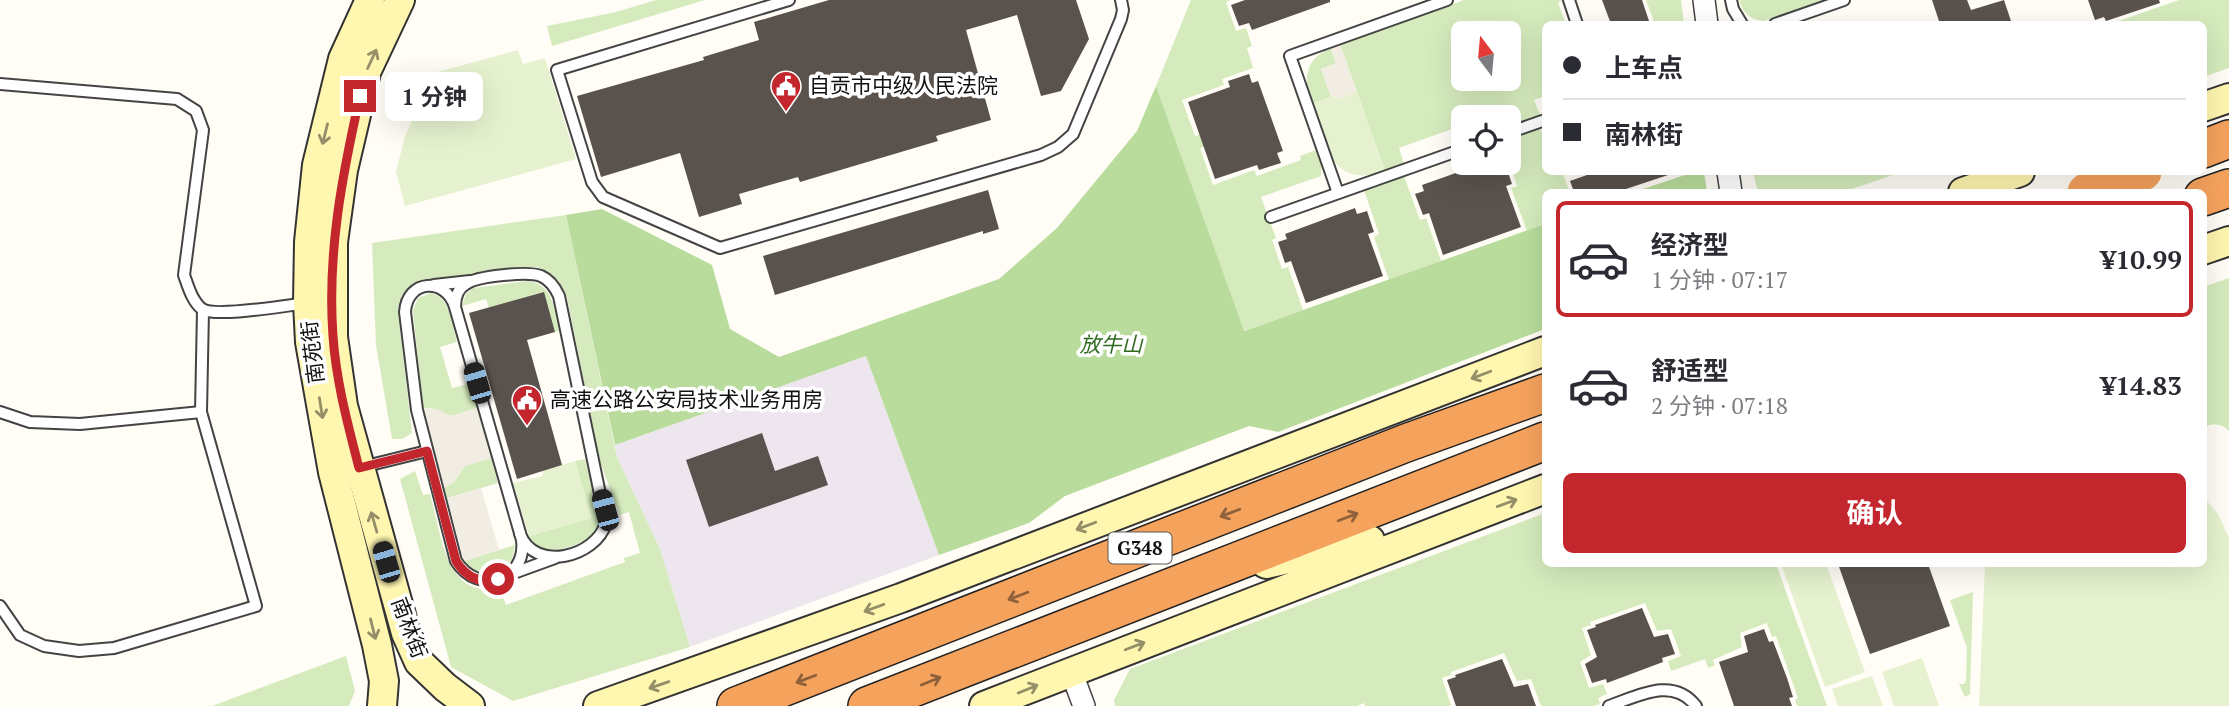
<!DOCTYPE html>
<html lang="zh">
<meta charset="utf-8">
<style>
body{margin:0;font-family:"PT Serif","Noto Sans SC",serif;background:#f2f2f3;color:#2b2b33;height:100vh;display:flex;flex-direction:column;font-size:26px;white-space:nowrap}
*{box-sizing:border-box;margin:0}
p{font-size:23px;color:#7c7c81}
.icon{flex:none;width:38px;height:38px;fill:none;stroke:currentColor;stroke-width:2;stroke-linecap:round;stroke-linejoin:round}
.map{position:relative;flex:1;overflow:hidden}
.details{position:absolute;left:1542px;top:189px;width:665px;height:378px;display:flex;flex-direction:column;background:#fff;border-radius:10px;box-shadow:0 7px 28px #0002}
.details>*{flex:none}
.hud{position:absolute;left:1542px;top:21px;width:665px;height:154px;border-radius:10px;box-shadow:0 7px 28px #0002;display:grid;align-content:center;height:154px;padding:0 21px;background:#fff}
.needle{width:46px;rotate:344deg}
.controls{position:absolute;left:1451px;top:21px;display:grid;gap:14px}
.controls a{display:grid;place-items:center;width:70px;height:70px;border-radius:10px;background:#fff;box-shadow:0 7px 28px #0002;font-size:35px}
.end{position:absolute;width:32px;height:32px;margin:-16px;border:9px solid #c4262e;background:#fff;box-shadow:0 0 0 4px #fff}
.from{border-radius:50%}
.bubble{position:absolute;height:49px;border-radius:10px;background:#fff;box-shadow:0 7px 28px #0002;font-size:23px;font-weight:700;line-height:49px;text-align:center}
.car{position:absolute;width:21px;height:42px;margin:-21px -10px;border-radius:9px;box-shadow:0 0 5px 2px #0007;background:linear-gradient(#222 24%,#8ab4d8 0 40%,#222 0 76%,#8ab4d8 0 86%,#222 0)}
.hud b{display:flex;align-items:center;gap:24px;height:66px;font-size:26px}
.hud b+b{border-top:2px solid #e1e1e2}
.hud i{width:18px;height:18px;background:#2b2b33}
ul{padding:12px 0 0;list-style:none}
li{display:flex;align-items:center;gap:21px;height:116px;margin:0 14px 10px;padding:0 7px;border:4px solid transparent;border-radius:10px}
li div{flex:1}
li b{display:block;font-size:26px}
li em{font-style:normal;font-weight:700}
li.selected{border-color:#c4262e}
li>.icon{width:63px;height:63px;stroke-width:1.5}
.primary-button{display:flex;gap:14px;margin-top:auto;padding:14px 21px}
.primary-button a{flex:1;height:80px;border-radius:10px;background:#c4262e;color:#fff;font-size:28px;font-weight:700;line-height:80px;text-align:center}
.map>svg:first-child{display:block}
.industrial{fill:#eee6ef}
.green{fill:#d5ebbd;fill-rule:evenodd}
.forest{fill:#b9dc9c}
.pitch{fill:#e6f2cf}
.plaza{fill:#f1ede2}
.building{fill:#5a524d}
.lines{fill:none;stroke-linecap:round;stroke-linejoin:round}
.lane-casing{stroke:#444;stroke-width:14}
.street-casing{stroke:#444;stroke-width:24}
.secondary-casing{stroke:#333;stroke-width:32}
.highway-casing{stroke:#222;stroke-width:40}
.lane{stroke:#fff;stroke-width:10}
.street{stroke:#fff;stroke-width:21}
.secondary{stroke:#fff6b0;stroke-width:28}
.highway{stroke:#f5a25d;stroke-width:37}
.highway-bridge-casing{stroke:#222;stroke-width:40;stroke-linecap:butt}
.highway-bridge{stroke:#f5a25d;stroke-width:37}
.oneway{stroke:#948f68}
.oneway2{stroke:#8e613b}
.route{stroke:#c4262e;stroke-width:9}
.labels{text-anchor:middle;stroke-width:7;stroke-linejoin:round;paint-order:stroke}
.shield{fill:#fff;stroke:#585858;stroke-width:2}
.shield-label{font-size:19px;font-weight:bold;fill:#111}
.poi-label{font-size:21px;fill:#111;stroke:#fff;text-anchor:start}
.park-label{font-size:21px;font-style:italic;fill:#2f6b1f;stroke:#fff}
.street-label{font-size:21px;fill:#111;stroke:#fff}
</style>
<div class="map">
<svg width="2229" height="706" viewBox="0 0 2229 706">
<rect width="100%" height="100%" fill="#fffdf5"/>
<path class="industrial" d="M866 356 939 555 690 647 660 549 617 457 615 445Z"/>
<g class="green">
<path d="M656 0H705L552 46 547 26 616 12Z"/>
<path d="M1191 0H1231L1226 2 1236 31 1246 28 1252 46 1247 48 1253 68 1222 79 1224 85 1182 100 1195 136 1209 132 1213 144 1200 148 1213 185 1254 170 1257 176 1301 160 1300 156 1316 150 1321 164V176L1261 197 1276 238 1272 240 1282 269 1288 267 1303 310 1243 331 1156 86Z"/>
<path d="M1464 0H1563L1558 3 1566 24H1545V96L1534 100 1540 115 1509 127 1508 117H1463V125L1399 148 1404 164 1385 171 1340 44ZM1463 33H1508V79H1463Z"/>
<path d="M1646 0H1681L1684 24H1655Z"/>
<path d="M1739 0H1824L1764 21C1750 20 1743 13 1739 0Z"/>
<path d="M2179 0H2229V68L2203 77V24H2110Z"/>
<path d="M1331 48 1336 63 1321 69 1331 97 1312 104C1303 80 1304 59 1331 48Z"/>
<path d="M1540 127 1545 143V172H1562L1570 192H1545V224L1527 231 1511 188 1517 186 1509 161 1508 139Z"/>
<path d="M1753 172H1902L1843 192H1758Z"/>
<path d="M1404 176 1420 220 1426 218 1441 261 1389 280 1374 237 1379 234 1364 190Z"/>
<path d="M566 215 617 457 660 549 690 647 513 701 451 667 400 479 415 471 423 495 430 494C440 528 446 604 499 586L506 605 625 562 624 558 640 553 629 512 620 515 600 462 567 297C562 282 552 271 536 267L425 279C409 283 398 295 398 312L412 433 402 439H392L376 345 372 243Z"/>
<path d="M2229 278V431C2222 423 2212 422 2203 428V287Z"/>
<path d="M527 281C554 284 554 309 559 331L555 332 543 292 489 308 486 299 462 306 466 294 473 288Z"/>
<path d="M431 293C451 298 452 324 457 342L440 347 452 388 469 384 477 408 451 416 430 408H423L413 311 418 298Z"/>
<path d="M491 458 498 483 447 498 444 488 454 482 465 466Z"/>
<path d="M585 459C588 475 602 510 598 524 593 541 562 553 546 549 538 548 533 543 529 536L591 518 575 461Z"/>
<path d="M1545 513V564H1776L1827 706H1797L1795 700 1798 698 1776 636 1772 637 1767 623 1740 633 1742 647 1713 660 1715 665 1708 668 1705 659 1671 671 1668 661 1681 656 1671 629 1657 631 1645 603 1590 622 1591 625 1582 628 1591 655 1580 662 1589 688 1603 684 1607 694 1598 698 1600 704 1593 706H1541L1531 679 1517 681 1504 653 1451 672V675L1442 678 1451 705 1450 706H1365L1364 703 1357 706H1115L1114 700 1130 669Z"/>
<path d="M515 545 512 560C498 576 477 578 464 561Z"/>
<path d="M1973 592 1970 694 1965 697 1959 684H1964L1966 680 1967 648 1950 600Z"/>
<path d="M346 656 355 691 349 706H212Z"/>
</g>
<g class="forest">
<path d="M1156 86 1244 331 1545 224V329L1278 432 1249 426 1065 496 1029 523 939 555 866 356 615 445 566 215 602 209 712 265 730 329 779 357 999 279 1057 228 1137 131Z"/>
<path d="M1694 172H1704L1707 192H1634Z"/>
</g>
<g class="pitch">
<path d="M518 50 523 64 545 58 576 159 405 206 396 172 404 140 430 74Z"/>
<path d="M1357 92 1385 171C1330 190 1326 144 1312 104L1335 96 1336 99Z"/>
<path d="M575 461 592 518 529 536 513 483 543 476 542 471Z"/>
<path d="M2203 496 2218 514 2229 538V706H1979L1985 564H2203Z"/>
<path d="M1781 564H1826L1865 672 1825 687Z"/>
<path d="M1922 658 1939 706H1894L1882 672Z"/>
<path d="M1872 676 1883 706H1838L1832 689Z"/>
</g>
<g class="plaza">
<path d="M1340 44 1357 92 1336 99 1335 96 1331 97 1321 69 1336 63 1331 48Z"/>
<path d="M423 408 437 409 451 416 477 408 491 458 465 466 454 482 444 488Z"/>
<path d="M481 488 499 550 464 561 447 498Z"/>
</g>
<g class="building">
<path d="M829 0H1076L1089 39 1061 91 1041 96 1017 15 966 30 991 120 936 136 938 141 800 182 798 177 739 194 742 204 699 217 680 153 601 177 577 96 704 60 703 57 759 40 754 22Z"/>
<path d="M1245 0H1330V2L1252 30 1249 23 1239 26 1231 5Z"/>
<path d="M1602 0H1642L1650 24H1611Z"/>
<path d="M1932 0H1967L1971 10 2004 0 2012 24H1935V22L1939 21Z"/>
<path d="M2088 0H2159L2160 3 2106 21 2104 17 2095 20Z"/>
<path d="M1249 74 1252 83 1258 81 1283 151 1277 153 1281 163 1259 170 1257 165 1215 179 1188 102 1230 87 1228 81Z"/>
<path d="M1484 163H1505L1512 184 1506 186 1521 227 1443 255 1429 213 1423 215 1415 194 1424 191 1422 185Z"/>
<path d="M1586 172H1670L1671 174 1617 192H1574L1570 181 1587 175Z"/>
<path d="M988 190 999 229 983 234V231L775 295 763 256Z"/>
<path d="M1355 208 1357 214 1367 211 1374 232 1368 234 1383 276 1306 303 1291 261 1285 263 1278 242 1287 239 1285 234Z"/>
<path d="M544 292 555 332 527 340 562 465 517 479 469 313Z"/>
<path d="M762 433 775 471 818 456 828 485 709 527 686 460Z"/>
<path d="M1838 564H1928L1950 626 1870 654Z"/>
<path d="M1642 608 1654 637 1668 634 1675 654 1662 658 1663 662 1607 683 1606 679 1592 683 1585 664 1597 657 1587 630 1596 627 1595 625Z"/>
<path d="M1764 629 1769 642 1773 641 1787 678 1793 697 1789 698 1792 706H1734L1719 662 1748 652 1744 636Z"/>
<path d="M1502 659 1514 687 1528 684 1536 706H1456L1447 680 1456 677 1455 675Z"/>
</g>
<g class="lines">
<g class="lane-casing">
<g id="lane">
<path d="M789 0 557 70 592 182 603 197 720 248 1041 155 1058 147 1073 134 1121 19 1123 10 1121 0"/>
<path d="M1569 0 1577 24"/>
<path d="M1731 0 1733 9 1742 24"/>
<path d="M1775 24 1844 0"/>
<path d="M0 84 177 99 196 111 203 130 184 275C188 286 192 301 202 309 216 318 288 305 308 303"/>
<path d="M1508 133 1545 120"/>
<path d="M1338 193 1290 56 1447 0"/>
<path d="M1271 217 1463 149"/>
<path d="M434 285 470 281"/>
<path d="M455 307C446 277 407 279 405 312L417 410 456 561C478 596 527 581 522 540L455 307C455 298 457 289 466 284 477 276 528 271 541 276 550 280 555 287 559 296L606 523C596 557 535 573 520 534"/>
<path d="M0 412 30 422 80 424 201 412"/>
<path d="M362 467 427 451"/>
<path d="M511 574 555 558"/>
<path d="M0 606 20 635 44 646 79 651 114 648 256 606 201 412 203 310"/>
<path d="M1609 706C1638 696 1673 676 1696 706"/>
</g>
</g>
<g class="street-casing">
<g id="street">
<path d="M1704 0 1707 24"/>
<path d="M1728 172 1731 192"/>
<path d="M1071 671 1084 706"/>
</g>
</g>
<g class="secondary-casing">
<g id="secondary">
<path d="M370 0 343 59 317 165 309 242 308 303 310 342 333 472 377 645 384 681 382 706"/>
<path d="M400 0 366 72 343 170 333 242V337L343 406 406 633 419 662 445 687 470 706"/>
<path d="M2203 107 2229 98"/>
<path d="M1963 192 2020 172"/>
<path d="M2203 250 2229 241"/>
<path d="M1266 564 1370 540"/>
<path d="M598 706 901 598 1545 351"/>
<path d="M984 706 1545 489"/>
</g>
</g>
<g class="highway-casing">
<g id="highway">
<path d="M2203 149 2229 139"/>
<path d="M2203 197 2229 188"/>
<path d="M736 706 1406 443 1545 393"/>
<path d="M867 706 1545 441"/>
</g>
</g>
<use href="#lane" class="lane"/>
<use href="#street" class="street"/>
<use href="#secondary" class="secondary"/>
<use href="#highway" class="highway"/>
<g class="highway-bridge-casing">
<path id="highway-bridge" d="M2086 192 2143 172"/>
</g>
<use href="#highway-bridge" class="highway-bridge"/>
</g>
<defs><path id="oneway-shaft" d="M-6 0H5M1.5-3L5.5 0L1.5 3" fill="none" stroke-width="1.6" stroke-linecap="round" stroke-linejoin="round" transform="scale(1.75)"/></defs>
<g class="oneway">
<use href="#oneway-shaft" transform="translate(372 59) rotate(-65)"/>
<use href="#oneway-shaft" transform="translate(325 134) rotate(104)"/>
<use href="#oneway-shaft" transform="translate(1481 375) rotate(159)"/>
<use href="#oneway-shaft" transform="translate(321 408) rotate(81)"/>
<use href="#oneway-shaft" transform="translate(1507 503) rotate(-20)"/>
<use href="#oneway-shaft" transform="translate(374 522) rotate(-106)"/>
<use href="#oneway-shaft" transform="translate(1086 526) rotate(159)"/>
<use href="#oneway-shaft" transform="translate(874 608) rotate(160)"/>
<use href="#oneway-shaft" transform="translate(373 629) rotate(76)"/>
<use href="#oneway-shaft" transform="translate(1135 646) rotate(-21)"/>
<use href="#oneway-shaft" transform="translate(659 685) rotate(161)"/>
<use href="#oneway-shaft" transform="translate(1028 689) rotate(-22)"/>
</g>
<g class="oneway2">
<use href="#oneway-shaft" transform="translate(1230 513) rotate(159)"/>
<use href="#oneway-shaft" transform="translate(1348 517) rotate(-21)"/>
<use href="#oneway-shaft" transform="translate(1018 596) rotate(159)"/>
<use href="#oneway-shaft" transform="translate(806 679) rotate(159)"/>
<use href="#oneway-shaft" transform="translate(931 681) rotate(-22)"/>
</g>
<g class="lines">
<path class="route" d="M360 96C342 176 327 254 333 336 336 381 348 425 359 468L427 451 456 561C466 577 480 584 498 579"/>
</g>
<defs>
<g id="civic-pin" transform="scale(1.575)"><path d="M0 17L-7.5 6A9.5 9.5 0 1 1 7.5 6Z" fill="#c4262e" stroke="#fff"/><path d="M-.6-6.5H3V-4.5H.6V-3L4-1V1h2V6H-6V1h2V-1L-.6-3ZM-1.2 2.5V6h2.4V2.5Z" fill="#fff"/></g>
</defs>
<g fill-rule="evenodd">
<use href="#civic-pin" x="786" y="86"/>
<use href="#civic-pin" x="527" y="400"/>
</g>
<g class="labels">
<rect class="shield" x="1108.5" y="532.5" width="63" height="31" rx="5"/>
<g class="shield-label">
<text x="1140" y="555">G348</text>
</g>
<g class="poi-label">
<text x="809" y="93">自贡市中级人民法院</text>
<text x="550" y="407">高速公路公安局技术业务用房</text>
</g>
<g class="park-label">
<text x="1111" y="352">放牛山</text>
</g>
<g class="street-label">
<text transform="translate(313 352) rotate(-97)" y="7">南苑街</text>
<text transform="translate(409 628) rotate(69)" y="7">南林街</text>
</g>
</g>
</svg>
<div class="controls">
<a><svg class="needle" viewBox="-14 -14 28 28"><path d="M0-13l5 13h-10z" fill="#e53935"/><path d="M0 13l5-13h-10z" fill="#7c7c81"/></svg></a>
<a><svg class="icon" aria-label="locate" viewBox="0 0 24 24"><circle cx="12" cy="12" r="6"/><path d="M12 2v4M12 18v4M2 12h4M18 12h4"/></svg></a>
</div>
<i class="end from" style="left:498px;top:579px"></i>
<i class="end" style="left:360px;top:96px"></i>
<div class="bubble" style="left:385px;top:72px;width:98px">1 分钟</div>
<i class="car" style="left:477px;top:383px;rotate:344deg"></i>
<i class="car" style="left:605px;top:510px;rotate:345deg"></i>
<i class="car" style="left:386px;top:562px;rotate:344deg"></i>
<div class="hud">
<b><i class="from"></i>上车点</b>
<b><i></i>南林街</b>
</div>
<section class="details">
<ul>
<li class="selected"><svg class="icon" aria-label="car" viewBox="0 0 24 24"><path d="M5 17H2v-5l4-1 3-4h7l3 4 3 1v5h-3M9 17h6M6 11h13"/><circle cx="7" cy="17" r="2"/><circle cx="17" cy="17" r="2"/></svg><div><b>经济型</b><p>1 分钟 · 07:17</p></div><em>¥10.99</em></li>
<li><svg class="icon" aria-label="car" viewBox="0 0 24 24"><path d="M5 17H2v-5l4-1 3-4h7l3 4 3 1v5h-3M9 17h6M6 11h13"/><circle cx="7" cy="17" r="2"/><circle cx="17" cy="17" r="2"/></svg><div><b>舒适型</b><p>2 分钟 · 07:18</p></div><em>¥14.83</em></li>
</ul>
<div class="primary-button"><a>确认</a></div>
</section>
</div>
